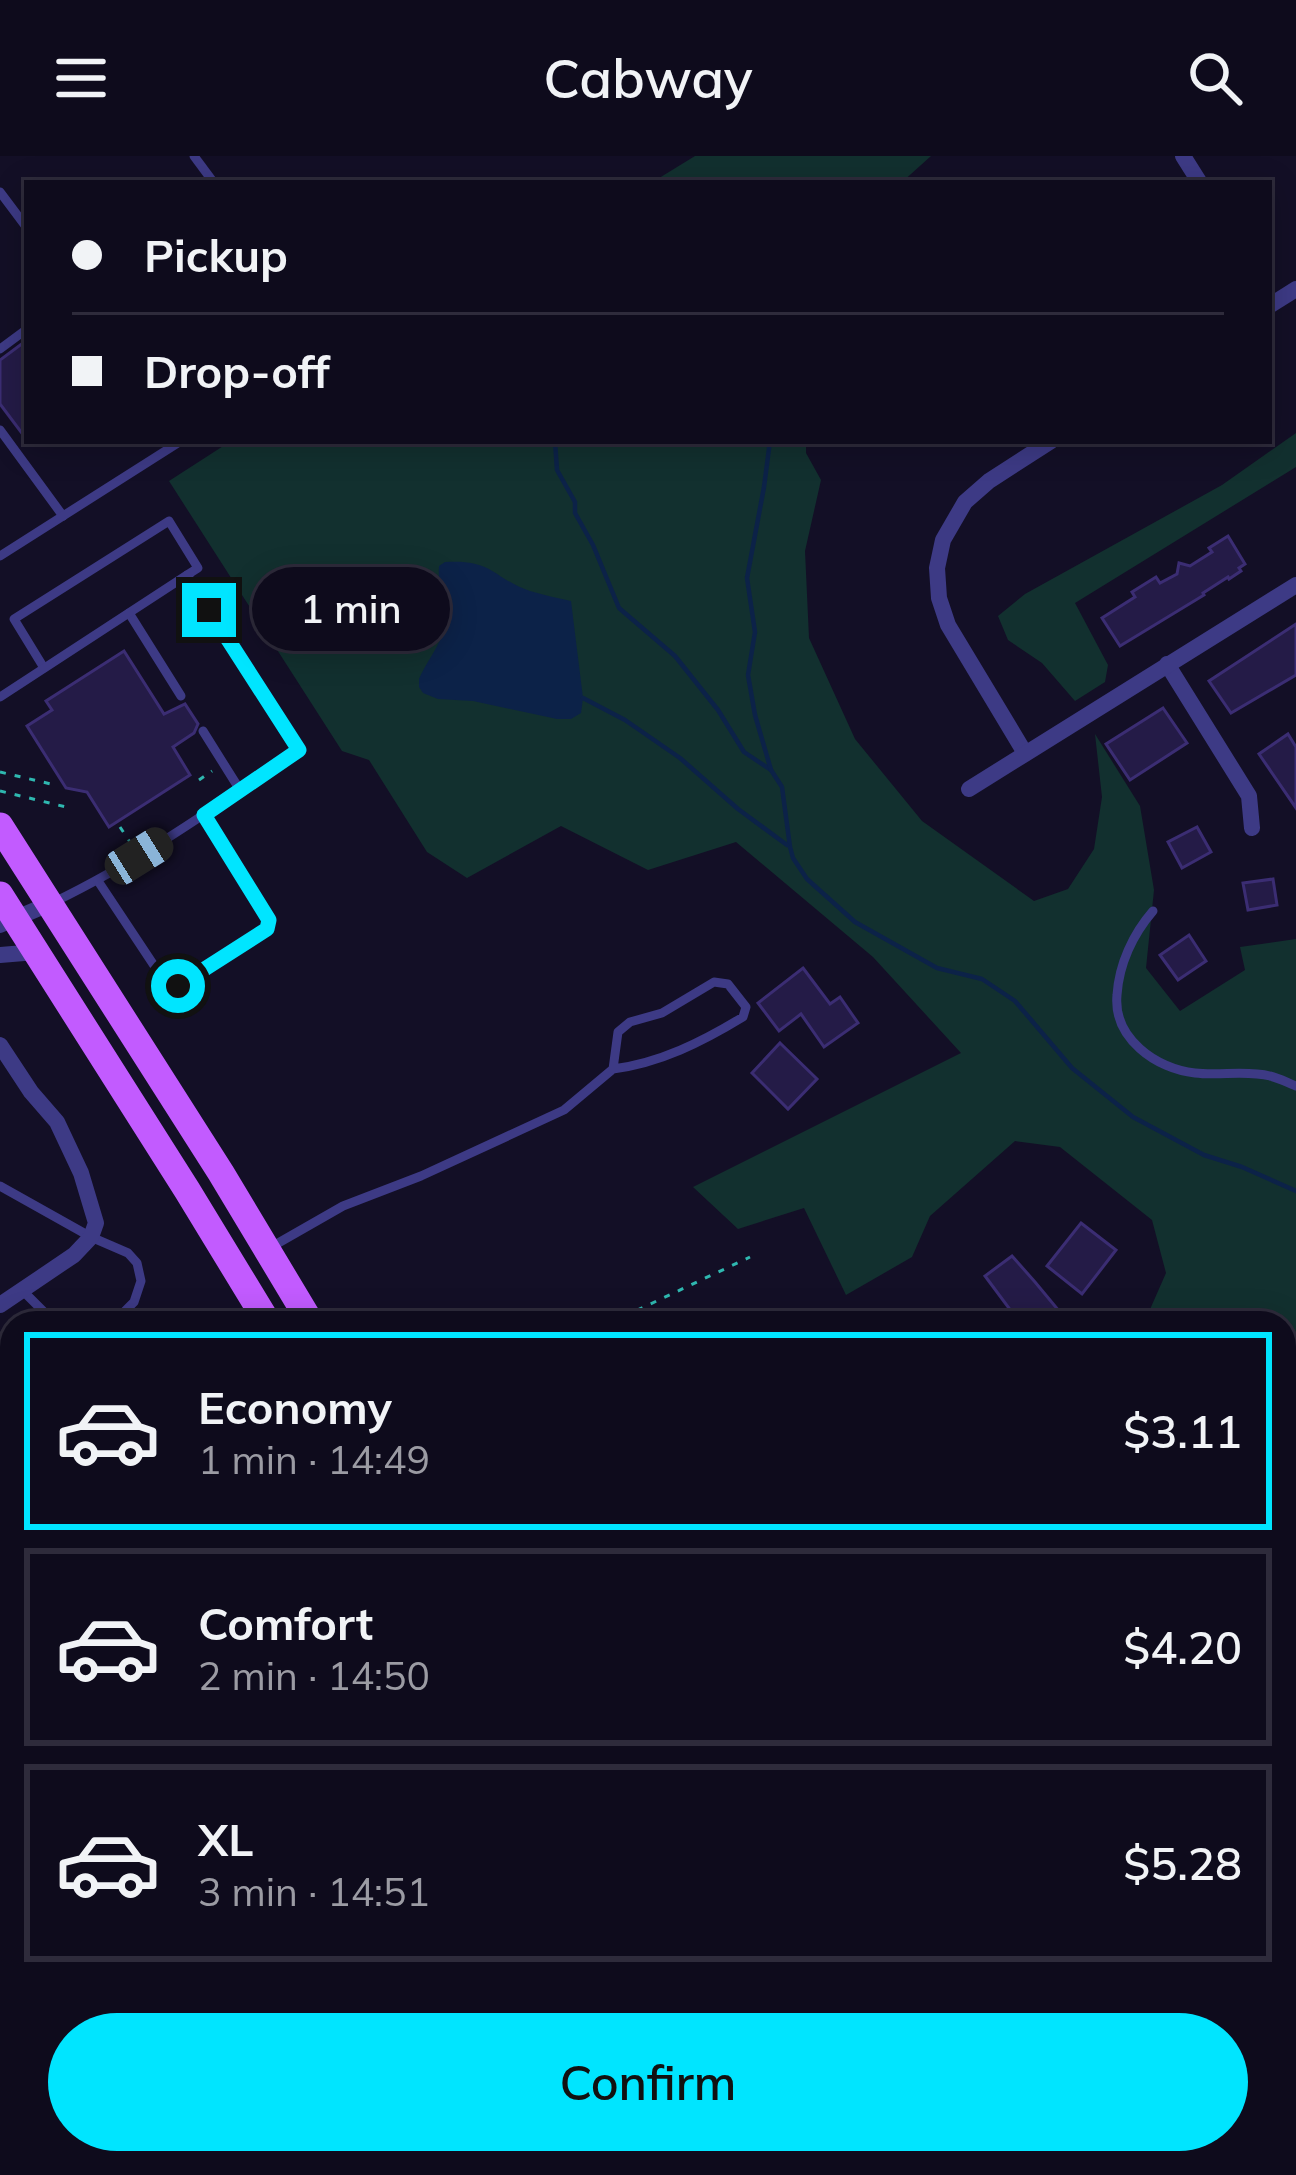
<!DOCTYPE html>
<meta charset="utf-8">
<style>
body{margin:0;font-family:Mulish,sans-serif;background:#171425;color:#f1f3f6;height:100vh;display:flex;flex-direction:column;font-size:45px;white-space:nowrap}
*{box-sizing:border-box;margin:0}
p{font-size:39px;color:#9b9ba3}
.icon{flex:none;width:66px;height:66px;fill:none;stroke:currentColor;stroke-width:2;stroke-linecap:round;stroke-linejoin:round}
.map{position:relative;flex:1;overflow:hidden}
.details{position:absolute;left:0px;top:1155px;width:1296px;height:864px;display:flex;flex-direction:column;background:#0e0b1c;border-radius:36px 36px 0 0;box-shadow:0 6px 30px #0003,0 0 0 3px #2e2b3b}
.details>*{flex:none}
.banner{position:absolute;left:24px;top:24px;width:1248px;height:264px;border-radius:0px;box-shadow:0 6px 30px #0003,0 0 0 3px #2e2b3b;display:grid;align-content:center;height:264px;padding:0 48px;background:#0e0b1c}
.end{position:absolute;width:54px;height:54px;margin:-27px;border:15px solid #00e5ff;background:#111;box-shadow:0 0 0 6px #111}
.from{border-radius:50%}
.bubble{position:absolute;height:84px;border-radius:42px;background:#0e0b1c;box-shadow:0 6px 30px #0003,0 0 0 3px #2e2b3b;font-size:39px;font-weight:600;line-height:84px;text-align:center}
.car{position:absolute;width:36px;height:72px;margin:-36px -18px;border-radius:15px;box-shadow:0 0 9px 3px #0007;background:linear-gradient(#222 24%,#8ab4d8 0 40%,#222 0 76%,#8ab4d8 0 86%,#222 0)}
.banner b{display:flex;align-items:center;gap:42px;height:114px;font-size:45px}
.banner b+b{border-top:3px solid #2e2b3b}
.banner i{width:30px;height:30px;background:#f1f3f6}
ul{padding:21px 0 0;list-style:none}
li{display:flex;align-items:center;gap:36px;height:198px;margin:0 24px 18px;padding:0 24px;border:6px solid #2e2b3b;border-radius:0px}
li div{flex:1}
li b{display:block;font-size:45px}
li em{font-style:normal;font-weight:600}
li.active{border-color:#00e5ff}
li>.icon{width:108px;height:108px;stroke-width:1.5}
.primary-button{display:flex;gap:24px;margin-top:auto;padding:24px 48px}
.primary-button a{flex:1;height:138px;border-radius:72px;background:#00e5ff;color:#111;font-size:48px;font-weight:600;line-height:138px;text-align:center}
header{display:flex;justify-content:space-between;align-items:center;height:156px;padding:0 48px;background:#0e0b1c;font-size:54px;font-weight:600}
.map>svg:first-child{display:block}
.green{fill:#12302f}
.water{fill:#0c2248}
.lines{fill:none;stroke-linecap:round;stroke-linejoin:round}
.stream{stroke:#0c2248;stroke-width:4.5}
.building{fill:#241b47;stroke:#3b2d73;stroke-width:3}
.path{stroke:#2fb8b0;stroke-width:3;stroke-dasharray:6 9;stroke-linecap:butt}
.lane{stroke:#3d3a85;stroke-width:9}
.street{stroke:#3d3a85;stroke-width:16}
.primary{stroke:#c25bff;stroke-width:27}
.route{stroke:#00e5ff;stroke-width:15}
</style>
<header><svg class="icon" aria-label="menu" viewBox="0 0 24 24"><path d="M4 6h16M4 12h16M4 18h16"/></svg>Cabway<svg class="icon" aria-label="search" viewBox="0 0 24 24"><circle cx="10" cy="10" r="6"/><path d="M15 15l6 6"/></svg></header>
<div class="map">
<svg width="1296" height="2019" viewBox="0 0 1296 2019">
<rect width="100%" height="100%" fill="#130f26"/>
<g class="green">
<path d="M695 0H931L901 27H651Z"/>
<path d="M1296 277V311L1075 447 1108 509 1105 526 1075 545 1042 507 1008 484 998 460 1025 438 1222 329Z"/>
<path d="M231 285H806V297L821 324 805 395 809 482 855 583 922 665 1034 745 1068 733 1094 693 1102 641 1095 578 1140 650 1154 734 1146 812 1180 855 1245 814 1240 791 1296 783V1192L1284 1202V1167H1144L1166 1117 1152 1064 1060 991 1015 985 930 1060 912 1101 846 1139 804 1052 738 1073 693 1031 961 897 873 801 736 686 648 714 561 670 467 722 427 696 369 604 342 595 169 325Z"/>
</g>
<path class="water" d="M445 406C494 403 492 422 530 435 543 439 558 442 571 445L583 542 581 557 571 563H557L473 545 438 543 423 537 419 531V523C425 508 437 494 442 479 449 456 437 433 439 410Z"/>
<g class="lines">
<g class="stream">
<path d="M555 285 557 314 575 346V357L593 389 619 452 675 500 718 554 744 596 771 614"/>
<path d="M770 285 764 331 747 422 755 476 748 519 755 559 771 614 782 631 790 691 793 702 807 723 855 766 937 812 982 823 1015 845 1072 912 1133 961 1204 999 1242 1011 1296 1035"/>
<path d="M583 542 625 564 680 602 738 653 787 689"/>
</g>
</g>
<g class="building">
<path d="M27 184V284L0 248V204Z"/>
<path d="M1228 380 1245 408 1239 412 1241 415 1229 423 1228 421 1203 437 1204 439 1120 490 1102 462 1135 441 1132 436 1156 421 1160 427 1177 418 1179 407 1190 410 1212 396 1209 392Z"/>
<path d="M1296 468V519L1231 557 1209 525Z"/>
<path d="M124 495 164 558 185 548 198 568 194 577 173 591 190 619 109 671 87 636 66 632 27 570 52 554 46 545Z"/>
<path d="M1163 552 1187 587 1130 624 1106 588Z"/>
<path d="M1288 578 1296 591V652L1259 598Z"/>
<path d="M1197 671 1211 696 1182 712 1168 686Z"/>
<path d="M1273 723 1277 749 1248 754 1243 727Z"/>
<path d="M1189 779 1206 805 1178 824 1160 799Z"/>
<path d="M803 812 830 848 840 841 858 867 824 891 801 858 779 875 758 847Z"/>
<path d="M780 887 817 923 788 953 752 917Z"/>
<path d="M1081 1067 1116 1094 1082 1138 1047 1110Z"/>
<path d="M1012 1100 1035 1126 1069 1167H1035L1026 1157 1017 1163 985 1120Z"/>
</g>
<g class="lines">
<g class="path">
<path d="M0 616 51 628"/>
<path d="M199 624 212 615"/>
<path d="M0 635 66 651"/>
<path d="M120 671 132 689"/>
<path d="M610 1167 750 1101"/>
</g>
<g class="lane">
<path d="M194 0 214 27"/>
<path d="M0 36 27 72"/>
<path d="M0 193 27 173"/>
<path d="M0 274 63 360"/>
<path d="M0 400 181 285"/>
<path d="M129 457 181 540"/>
<path d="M44 512 14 463 169 365 198 412 187 419"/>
<path d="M0 541 187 419 299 594C220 648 141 704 54 746"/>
<path d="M203 575 240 634"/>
<path d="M98 725 167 829 178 830 267 773 269 764 204 659"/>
<path d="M1153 755C1133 778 1119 808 1117 839 1113 882 1156 913 1195 917 1219 920 1246 914 1270 920 1279 922 1288 927 1296 930"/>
<path d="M0 1030 91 1081 128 1097 137 1107 141 1125 134 1146 113 1167"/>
<path d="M273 1090 343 1050 421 1020 564 954 613 913 618 876 630 866 662 857 714 826 728 828 746 851 743 861C702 886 660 907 613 913"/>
<path d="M22 1134 55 1167"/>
<path d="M1026 2007 1034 2019"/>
<path d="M526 2019 536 2007"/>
<path d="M906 2019 927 2007"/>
</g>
<g class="street">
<path d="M1183 0 1200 27"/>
<path d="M1269 150 1296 133"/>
<path d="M1167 508 1249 640 1252 672"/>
<path d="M1025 597 948 469 939 442 937 412 943 384 965 346 989 325 1051 285"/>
<path d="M969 633 1296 429"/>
<path d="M0 769 49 748"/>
<path d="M0 799 36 796"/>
<path d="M0 889 31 936 57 966 81 1017 96 1067 91 1081 74 1099 0 1149"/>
<path d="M1284 1251 1296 1242"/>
<path d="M12 1540 8 1564 12 1579"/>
<path d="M0 1956 12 1966"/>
<path d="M1284 1962 1296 1951"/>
<path d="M1219 2019 1234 2007"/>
</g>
<g class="primary">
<path d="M0 670 221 1017 311 1167"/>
<path d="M0 739 187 1034 268 1167"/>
<path d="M680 2007 686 2019"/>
<path d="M721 2007 726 2019"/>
</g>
</g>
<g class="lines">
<path class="route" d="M178 830 267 773 269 764 204 659 299 594 209 454"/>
</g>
</svg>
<i class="end from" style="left:178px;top:830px"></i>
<i class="end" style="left:209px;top:454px"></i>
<div class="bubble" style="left:252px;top:411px;width:198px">1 min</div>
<i class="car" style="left:139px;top:700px;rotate:58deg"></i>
<div class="banner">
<b><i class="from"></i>Pickup</b>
<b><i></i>Drop-off</b>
</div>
<section class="details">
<ul>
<li class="active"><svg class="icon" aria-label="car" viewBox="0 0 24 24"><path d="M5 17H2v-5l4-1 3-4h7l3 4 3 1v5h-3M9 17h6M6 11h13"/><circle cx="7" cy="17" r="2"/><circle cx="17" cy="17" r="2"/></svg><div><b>Economy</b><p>1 min · 14:49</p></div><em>$3.11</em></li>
<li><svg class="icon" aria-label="car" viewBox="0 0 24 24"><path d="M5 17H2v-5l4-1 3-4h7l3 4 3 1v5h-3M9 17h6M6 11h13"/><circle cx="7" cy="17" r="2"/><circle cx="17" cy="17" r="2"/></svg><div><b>Comfort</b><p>2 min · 14:50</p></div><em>$4.20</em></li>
<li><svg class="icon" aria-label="car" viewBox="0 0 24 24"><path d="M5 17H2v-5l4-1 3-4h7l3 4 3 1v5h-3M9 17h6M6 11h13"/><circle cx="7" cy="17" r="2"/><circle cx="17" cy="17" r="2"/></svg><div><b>XL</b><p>3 min · 14:51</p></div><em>$5.28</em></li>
</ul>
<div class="primary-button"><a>Confirm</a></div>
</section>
</div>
